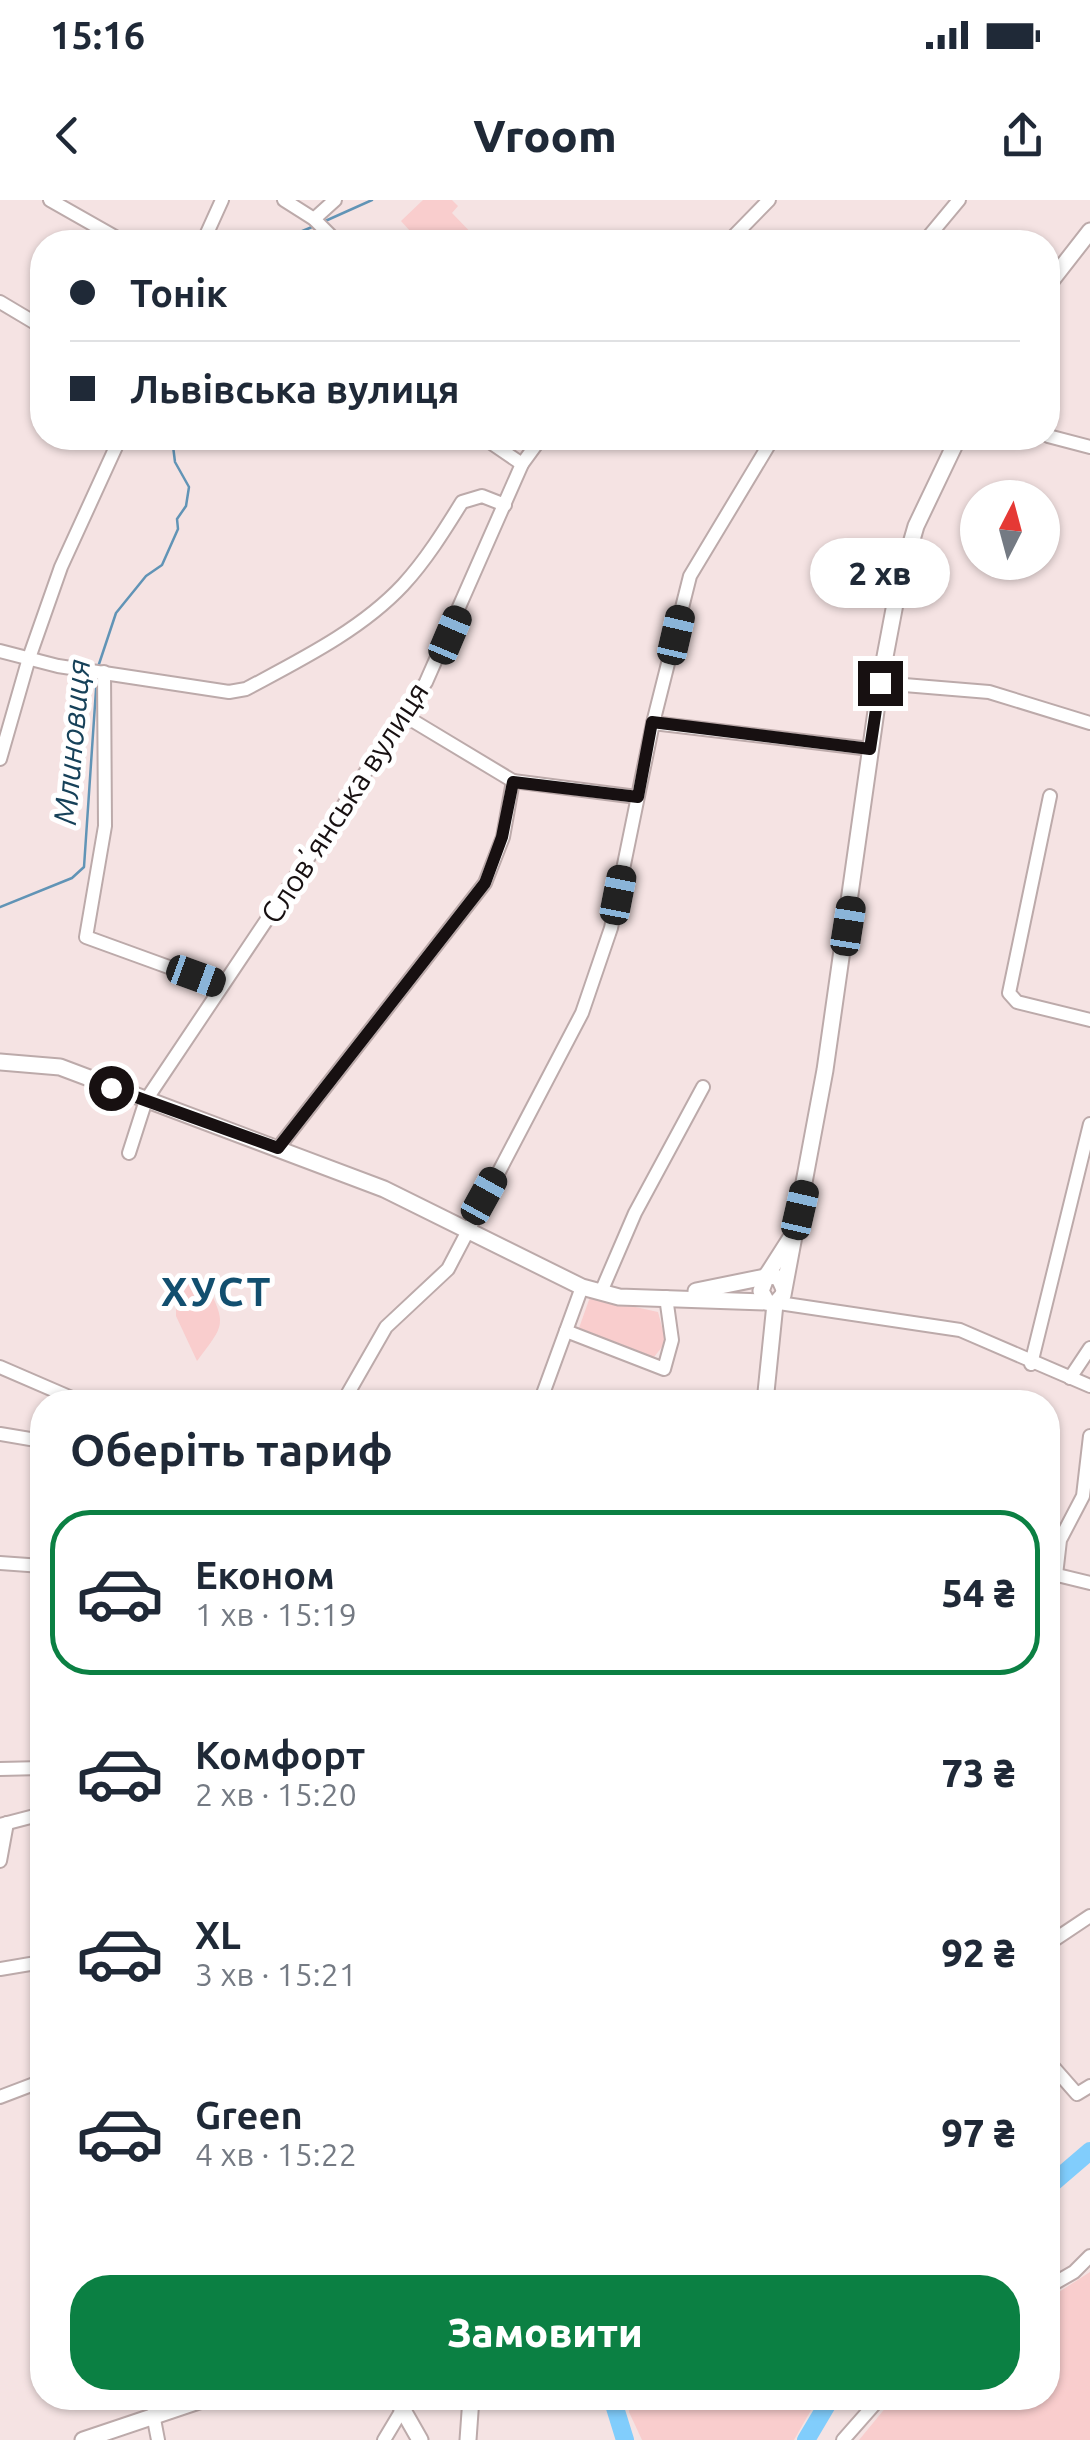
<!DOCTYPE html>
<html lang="uk">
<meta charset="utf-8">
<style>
body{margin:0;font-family:Ubuntu,sans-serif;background:#f2f2f3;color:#1f2937;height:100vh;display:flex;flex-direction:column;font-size:38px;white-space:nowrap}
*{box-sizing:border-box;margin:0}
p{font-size:32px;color:#747a83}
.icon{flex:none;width:55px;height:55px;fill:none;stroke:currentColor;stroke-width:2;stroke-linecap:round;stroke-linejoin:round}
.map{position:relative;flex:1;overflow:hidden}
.side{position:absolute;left:30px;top:1190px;width:1030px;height:1020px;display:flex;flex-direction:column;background:#fff;border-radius:40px;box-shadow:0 2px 8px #0004}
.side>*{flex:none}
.banner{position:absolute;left:30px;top:30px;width:1030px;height:220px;border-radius:40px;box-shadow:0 2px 8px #0004;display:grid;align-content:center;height:220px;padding:0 40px;background:#fff}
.needle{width:65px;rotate:6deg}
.tools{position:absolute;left:960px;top:280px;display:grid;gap:20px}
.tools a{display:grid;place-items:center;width:100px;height:100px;border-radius:50%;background:#fff;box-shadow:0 2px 8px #0004;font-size:50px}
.end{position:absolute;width:45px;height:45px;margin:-22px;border:12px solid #171011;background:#fff;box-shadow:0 0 0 5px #fff}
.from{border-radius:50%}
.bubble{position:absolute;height:70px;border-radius:35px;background:#fff;box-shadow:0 2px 8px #0004;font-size:32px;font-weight:800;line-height:70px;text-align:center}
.car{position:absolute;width:30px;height:60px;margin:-30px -15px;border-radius:12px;box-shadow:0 0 8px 2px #0007;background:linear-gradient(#222 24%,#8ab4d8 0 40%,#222 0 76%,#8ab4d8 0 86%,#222 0)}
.banner b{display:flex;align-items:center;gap:35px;height:95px;font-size:38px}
.banner b+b{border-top:2px solid #e0e1e3}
.banner i{width:25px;height:25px;background:#1f2937}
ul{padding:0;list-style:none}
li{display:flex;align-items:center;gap:30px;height:165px;margin:0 20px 15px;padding:0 20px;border:5px solid transparent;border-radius:40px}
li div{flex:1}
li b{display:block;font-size:38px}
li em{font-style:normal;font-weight:800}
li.current{border-color:#0b8043}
li>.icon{width:90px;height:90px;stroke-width:1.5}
h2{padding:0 40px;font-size:45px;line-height:120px}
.button{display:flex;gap:20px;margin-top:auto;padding:20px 40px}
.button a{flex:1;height:115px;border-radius:40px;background:#0b8043;color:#fff;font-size:40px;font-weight:800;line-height:115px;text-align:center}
.status{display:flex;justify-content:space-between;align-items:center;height:70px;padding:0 50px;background:#fff;direction:ltr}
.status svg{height:28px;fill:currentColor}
header{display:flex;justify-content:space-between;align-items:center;height:130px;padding:0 40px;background:#fff;font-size:45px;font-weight:800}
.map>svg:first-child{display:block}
.green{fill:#f9cdcd}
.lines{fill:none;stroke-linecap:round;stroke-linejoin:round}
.stream{stroke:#6194b6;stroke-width:2.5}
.river{stroke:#81cdfc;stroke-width:18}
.minor-casing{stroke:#bcaaaa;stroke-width:16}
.major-casing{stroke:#bcaaaa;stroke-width:19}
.minor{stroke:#fff;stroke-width:12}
.major{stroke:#fff;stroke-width:15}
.route{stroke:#171011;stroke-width:12}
.labels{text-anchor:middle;stroke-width:10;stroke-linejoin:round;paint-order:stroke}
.street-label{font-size:30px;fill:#171011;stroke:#fff}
.water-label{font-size:32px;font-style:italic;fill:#164159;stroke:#fff}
.district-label{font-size:40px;font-weight:bold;letter-spacing:2.5px;fill:#124f6f;stroke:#fff}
</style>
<div class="status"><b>15:16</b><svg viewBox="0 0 49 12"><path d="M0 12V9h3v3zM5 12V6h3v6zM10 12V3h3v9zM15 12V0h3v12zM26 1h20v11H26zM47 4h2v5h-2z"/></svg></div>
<header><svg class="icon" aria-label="back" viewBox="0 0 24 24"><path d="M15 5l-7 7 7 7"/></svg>Vroom<svg class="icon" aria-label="share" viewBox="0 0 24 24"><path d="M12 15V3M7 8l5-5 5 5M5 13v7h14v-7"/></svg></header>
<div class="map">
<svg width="1090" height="2240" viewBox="0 0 1090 2240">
<rect width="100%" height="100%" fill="#f5e3e3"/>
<g class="green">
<path d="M423 0H452L458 6 452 13 480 42H420L401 21Z"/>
<path d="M176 1083H206C227 1125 225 1124 197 1161L176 1116Z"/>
<path d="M590 1097 658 1112 666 1142 654 1157 579 1128Z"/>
<path d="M1090 2072V2240H859L887 2206 902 2198H1048V2099Z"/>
<path d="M629 2198H818L794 2240H642L629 2212Z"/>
</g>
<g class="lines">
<g class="stream">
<path d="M323 22 372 0"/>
<path d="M276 42 312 27"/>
<path d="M98 467 116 413 146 376 162 365 178 329 177 319 186 306 189 287 175 262 172 238"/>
<path d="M0 707 72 678 84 667 97 475"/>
</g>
<g class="river">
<path d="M1048 1987 1090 1951"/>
<path d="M612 2198 625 2240"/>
<path d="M806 2240 831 2198"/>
</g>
<g class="minor-casing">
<g id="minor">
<path d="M50 0 124 42"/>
<path d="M284 0 314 19 337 42"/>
<path d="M314 19 335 0"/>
<path d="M203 42 222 0"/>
<path d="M728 42 769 0"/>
<path d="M924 42 959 0"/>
<path d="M0 102 42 127"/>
<path d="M1048 236 1090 247"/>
<path d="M484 238 522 264"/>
<path d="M0 451 58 466 229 492 246 489C300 460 361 430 403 385 426 360 444 331 462 302L482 296 505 305"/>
<path d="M104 472 105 626 86 737 221 786"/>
<path d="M880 483 989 492 1090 523"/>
<path d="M405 516 513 581 637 597"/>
<path d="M653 523 870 549"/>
<path d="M0 559 29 458 61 367 120 238"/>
<path d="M1050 596 1009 793 1017 802 1090 820"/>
<path d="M278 948 485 683 503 637 513 581"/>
<path d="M129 953 146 900 426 482 522 264 541 238"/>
<path d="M601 1092 635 1013 703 887"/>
<path d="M779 1103 960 1130 1090 1186"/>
<path d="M566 1131 664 1169 672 1140 666 1097"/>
<path d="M1031 1164 1090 924"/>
<path d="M0 1167 81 1202"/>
<path d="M1070 1178 1090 1148"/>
<path d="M343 1202 386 1127 448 1069 582 813 611 728 653 523 690 376 773 238"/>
<path d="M540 1202 582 1087"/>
<path d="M0 1234 42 1241"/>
<path d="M0 1363 42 1366"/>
<path d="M1049 1373 1090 1383"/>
<path d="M1056 1375 1060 1340 1083 1296 1090 1236"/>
<path d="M0 1569 42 1568"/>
<path d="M0 1625 42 1614"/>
<path d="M0 1661 7 1623"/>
<path d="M1048 1744 1090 1716"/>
<path d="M0 1769 42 1762"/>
<path d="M1048 1861 1077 1894 1090 1886"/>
<path d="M0 1897 42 1881"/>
<path d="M1048 2087 1074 2072 1090 2056"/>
<path d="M153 2214 158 2240"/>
<path d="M384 2240 402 2210"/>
<path d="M843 2240 880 2198"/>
</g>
</g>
<g class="major-casing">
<g id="major">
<path d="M1048 85 1090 31"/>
<path d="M0 862 60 867 384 989 582 1087 619 1097 767 1102"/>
<path d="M767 1075 790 1039"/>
<path d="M783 1087 779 1078 767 1075 761 1091 767 1102 775 1104 783 1095 825 870 880 483 898 388 916 326 958 238"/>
<path d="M696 1091 765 1077"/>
<path d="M765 1202 775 1104"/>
<path d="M396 2198 420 2240"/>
<path d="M83 2240 208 2198"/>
<path d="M468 2240 471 2198"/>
</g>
</g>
<use href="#minor" class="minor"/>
<use href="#major" class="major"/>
</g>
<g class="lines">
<path class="route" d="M111 888 278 948 485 683 502 637 513 582 638 597 652 522 870 549 880 483"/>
</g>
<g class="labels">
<g class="street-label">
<text transform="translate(345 603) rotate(-57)" y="10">Словʼянська вулиця</text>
</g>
<g class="water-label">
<text transform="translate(72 542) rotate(-85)" y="11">Млиновиця</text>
</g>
<g class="district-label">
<text x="217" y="1106">ХУСТ</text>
</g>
</g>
</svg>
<div class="tools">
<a><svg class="needle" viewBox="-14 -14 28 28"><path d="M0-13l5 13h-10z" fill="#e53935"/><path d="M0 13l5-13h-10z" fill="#747a83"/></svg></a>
</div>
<i class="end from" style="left:111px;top:888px"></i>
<i class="end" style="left:880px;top:483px"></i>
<div class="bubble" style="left:810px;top:338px;width:140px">2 хв</div>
<i class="car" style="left:450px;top:435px;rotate:23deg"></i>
<i class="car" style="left:676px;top:435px;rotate:13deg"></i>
<i class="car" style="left:618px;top:695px;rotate:11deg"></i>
<i class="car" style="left:848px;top:726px;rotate:9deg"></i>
<i class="car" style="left:196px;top:776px;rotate:110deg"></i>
<i class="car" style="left:484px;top:996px;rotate:29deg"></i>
<i class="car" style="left:800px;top:1010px;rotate:13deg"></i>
<div class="banner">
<b><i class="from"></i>Тонік</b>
<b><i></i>Львівська вулиця</b>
</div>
<section class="side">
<h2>Оберіть тариф</h2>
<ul>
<li class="current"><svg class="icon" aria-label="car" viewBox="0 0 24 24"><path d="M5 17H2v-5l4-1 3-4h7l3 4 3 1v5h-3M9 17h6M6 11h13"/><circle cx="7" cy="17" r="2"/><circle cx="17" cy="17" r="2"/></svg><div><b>Економ</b><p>1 хв · 15:19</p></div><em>54 ₴</em></li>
<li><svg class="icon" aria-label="car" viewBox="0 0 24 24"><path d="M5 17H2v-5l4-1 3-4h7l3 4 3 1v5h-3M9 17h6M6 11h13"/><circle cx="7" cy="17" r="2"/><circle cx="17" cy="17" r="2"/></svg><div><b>Комфорт</b><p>2 хв · 15:20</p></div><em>73 ₴</em></li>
<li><svg class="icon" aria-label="car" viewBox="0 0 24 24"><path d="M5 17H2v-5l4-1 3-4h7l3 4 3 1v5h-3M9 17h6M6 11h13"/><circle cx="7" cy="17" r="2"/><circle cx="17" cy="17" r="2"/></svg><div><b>XL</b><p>3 хв · 15:21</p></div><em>92 ₴</em></li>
<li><svg class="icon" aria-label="car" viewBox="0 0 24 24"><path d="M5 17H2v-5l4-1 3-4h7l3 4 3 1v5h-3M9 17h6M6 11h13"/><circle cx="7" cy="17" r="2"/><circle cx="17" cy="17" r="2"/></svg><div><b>Green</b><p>4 хв · 15:22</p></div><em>97 ₴</em></li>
</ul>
<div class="button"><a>Замовити</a></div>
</section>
</div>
